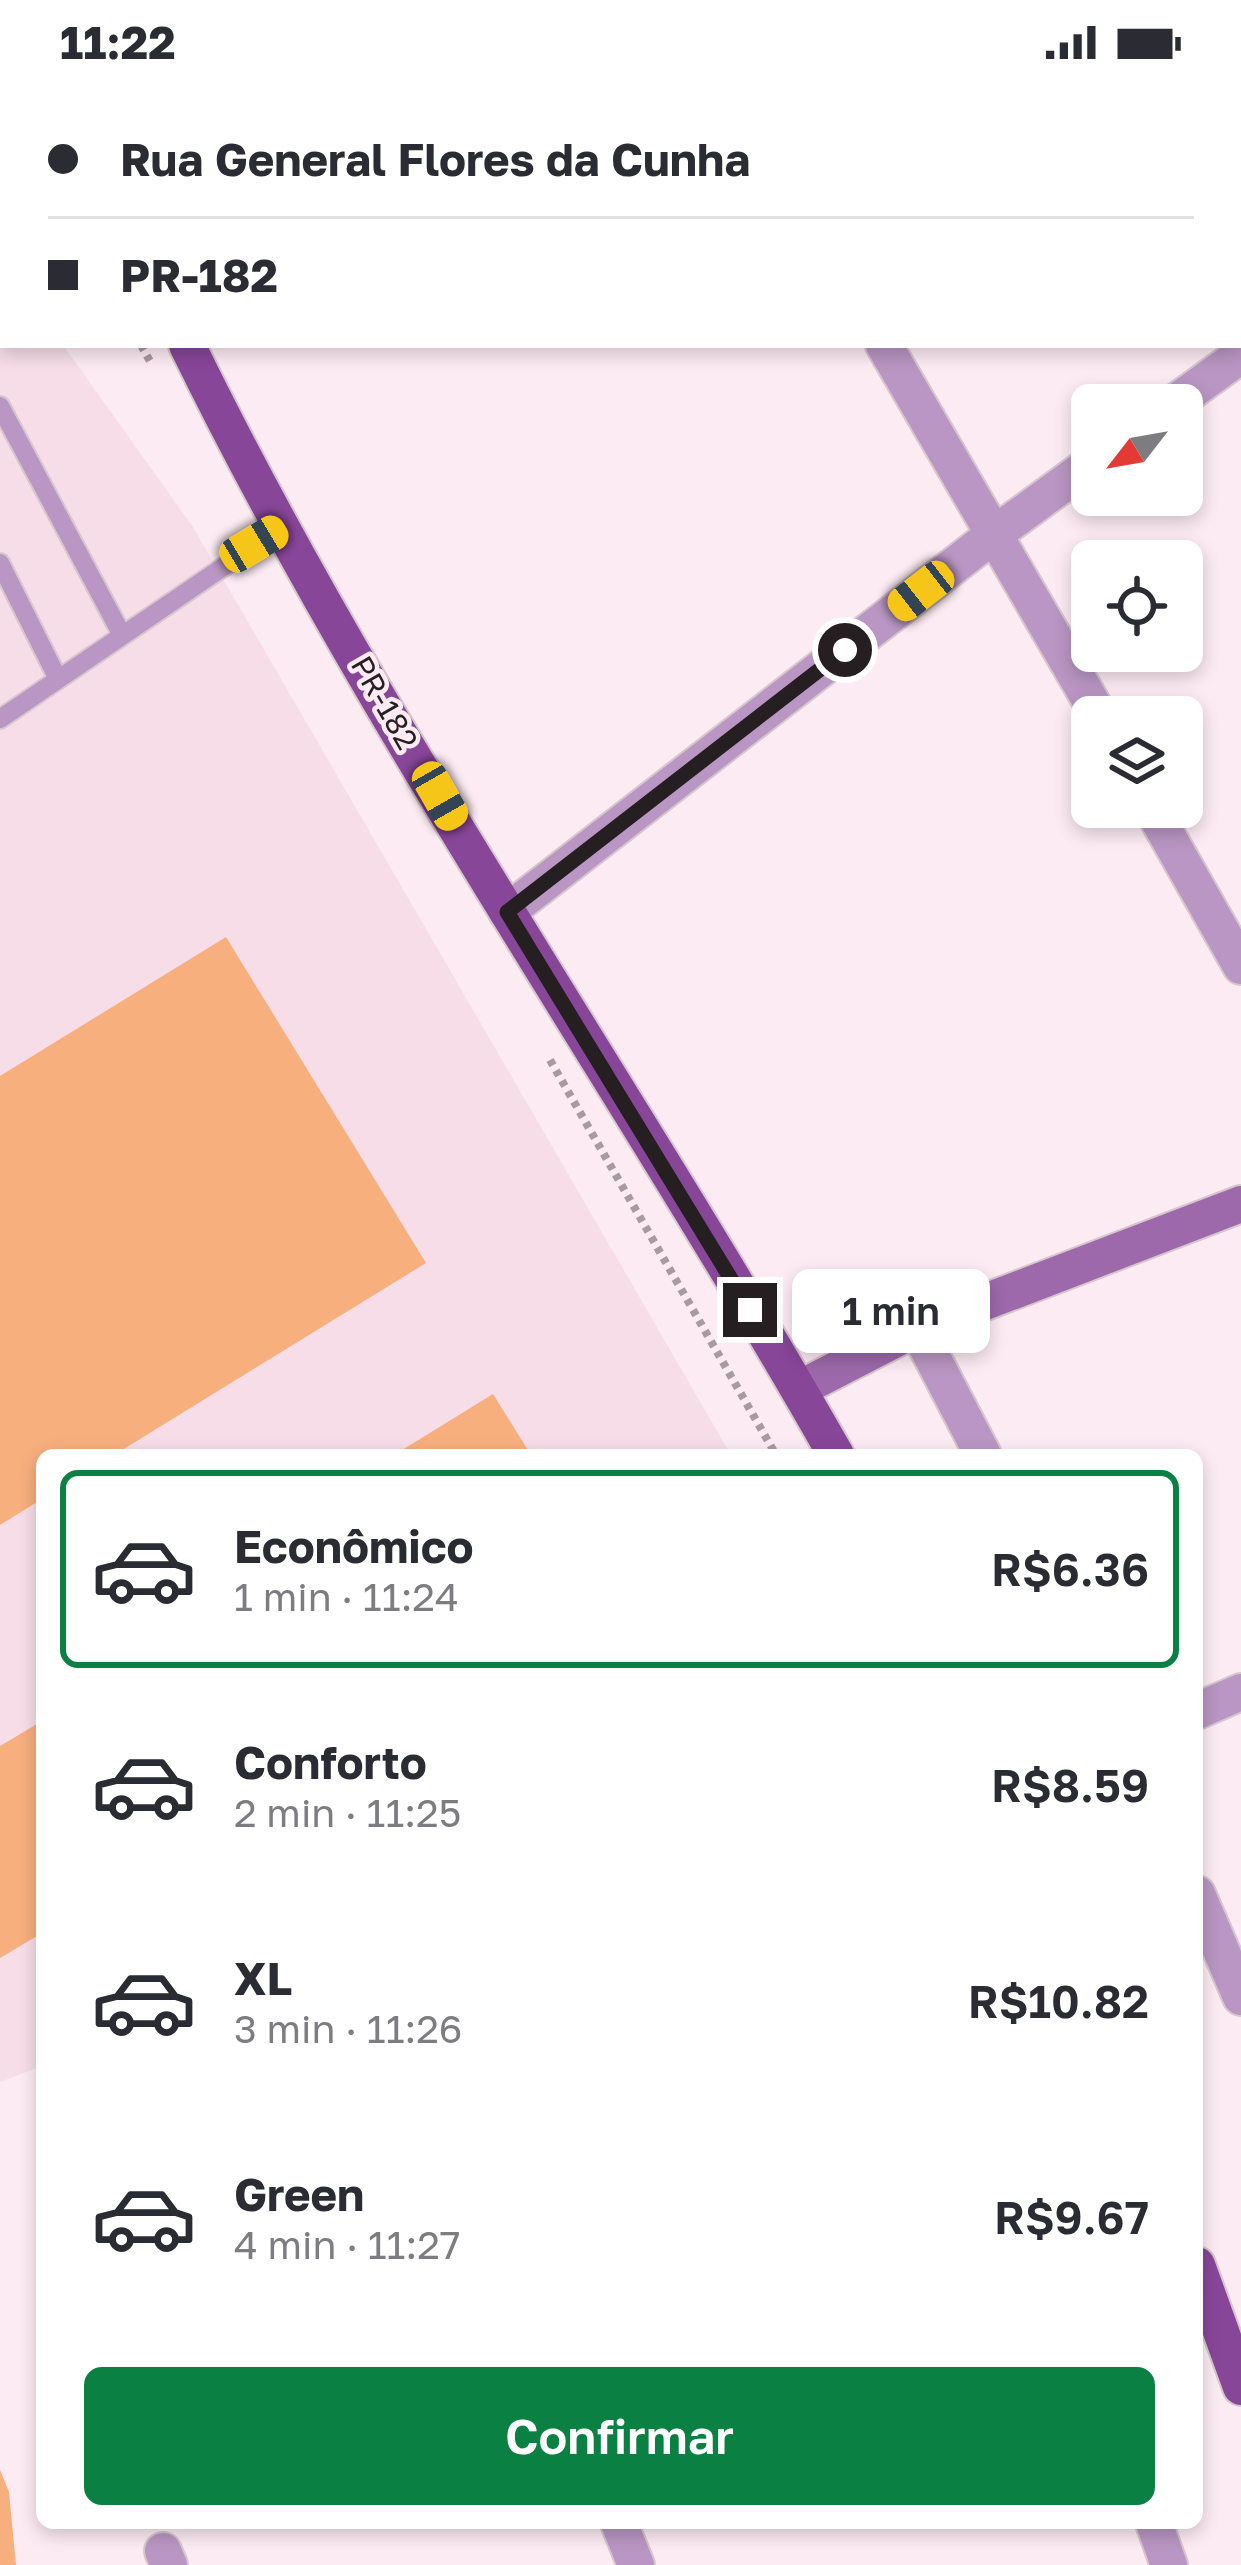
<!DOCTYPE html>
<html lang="pt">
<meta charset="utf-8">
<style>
body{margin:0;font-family:"Golos Text",sans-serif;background:#f2f2f3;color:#2b2b33;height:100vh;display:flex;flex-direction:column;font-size:45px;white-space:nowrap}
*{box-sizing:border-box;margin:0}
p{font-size:39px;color:#7c7c81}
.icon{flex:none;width:66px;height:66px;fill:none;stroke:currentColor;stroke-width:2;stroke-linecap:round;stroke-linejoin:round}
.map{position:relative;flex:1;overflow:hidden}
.details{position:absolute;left:36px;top:1365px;width:1167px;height:1080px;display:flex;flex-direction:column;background:#fff;border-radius:18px;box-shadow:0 6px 18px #0003}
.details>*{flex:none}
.top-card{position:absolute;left:0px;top:0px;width:1242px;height:264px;box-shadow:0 6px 18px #0003;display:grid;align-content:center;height:264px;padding:0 48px;background:#fff}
.needle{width:78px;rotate:239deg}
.buttons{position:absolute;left:1071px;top:300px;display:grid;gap:24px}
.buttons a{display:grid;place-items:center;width:132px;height:132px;border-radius:18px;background:#fff;box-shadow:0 6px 18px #0003;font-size:60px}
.end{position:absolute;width:54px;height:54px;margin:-27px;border:15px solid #251f21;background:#fff;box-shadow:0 0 0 6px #fff}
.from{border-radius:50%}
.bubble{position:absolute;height:84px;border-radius:18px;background:#fff;box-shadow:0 6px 18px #0003;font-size:39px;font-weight:600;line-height:84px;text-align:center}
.car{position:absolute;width:36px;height:72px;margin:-36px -18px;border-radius:15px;box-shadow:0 0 9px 3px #0007;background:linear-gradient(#f5c518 24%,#345 0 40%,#f5c518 0 76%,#345 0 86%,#f5c518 0)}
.top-card b{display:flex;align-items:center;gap:42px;height:114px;font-size:45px}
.top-card b+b{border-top:3px solid #e1e1e2}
.top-card i{width:30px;height:30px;background:#2b2b33}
ul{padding:21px 0 0;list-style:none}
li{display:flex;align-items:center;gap:36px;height:198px;margin:0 24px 18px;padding:0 24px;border:6px solid transparent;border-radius:18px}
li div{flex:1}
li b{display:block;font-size:45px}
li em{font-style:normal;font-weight:600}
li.selected{border-color:#0b8043}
li>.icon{width:108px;height:108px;stroke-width:1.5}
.button{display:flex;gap:24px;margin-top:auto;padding:24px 48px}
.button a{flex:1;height:138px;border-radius:18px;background:#0b8043;color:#fff;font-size:48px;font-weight:600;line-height:138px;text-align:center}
.status{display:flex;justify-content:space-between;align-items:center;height:84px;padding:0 60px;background:#fff;direction:ltr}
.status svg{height:33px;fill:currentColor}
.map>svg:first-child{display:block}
.built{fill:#f6dde7}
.green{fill:#f7af7e}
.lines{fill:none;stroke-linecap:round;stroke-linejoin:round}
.lane-casing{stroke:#d6c6cd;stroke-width:22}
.street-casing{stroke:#d6c6cd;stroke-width:40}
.secondary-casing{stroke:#d6c6cd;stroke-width:40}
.primary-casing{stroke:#d6c6cd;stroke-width:40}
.path{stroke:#a79aa0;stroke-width:8;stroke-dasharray:6 6;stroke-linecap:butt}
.lane{stroke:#b996c3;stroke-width:18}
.street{stroke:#b996c3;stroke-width:36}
.secondary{stroke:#9d69ab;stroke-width:36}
.primary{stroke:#884699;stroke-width:36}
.route{stroke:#251f21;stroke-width:15}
.labels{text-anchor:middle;stroke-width:9;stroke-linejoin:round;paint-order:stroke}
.street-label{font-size:30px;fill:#251f21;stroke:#fdebf3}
</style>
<div class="status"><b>11:22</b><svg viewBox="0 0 49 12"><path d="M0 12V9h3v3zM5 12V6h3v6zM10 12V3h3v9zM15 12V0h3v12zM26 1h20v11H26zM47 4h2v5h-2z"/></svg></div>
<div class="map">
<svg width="1241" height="2481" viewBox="0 0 1241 2481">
<rect width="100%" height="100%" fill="#fdebf3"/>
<path class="built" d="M0 172 3 261H63L193 443 731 1371H42V1982L0 1998Z"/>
<g class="green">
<path d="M226 853 426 1179 114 1371H42V1415L0 1441V992Z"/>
<path d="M493 1310 531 1371H394Z"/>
<path d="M42 1637V1849L0 1874V1662Z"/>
<path d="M0 2386 9 2408 16 2481H0Z"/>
</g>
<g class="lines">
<g class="lane-casing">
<g id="lane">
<path d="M0 322 122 551"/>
<path d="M0 479 58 595"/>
<path d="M0 635 282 443"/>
</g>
</g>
<g class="street-casing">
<g id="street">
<path d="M728 0 730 3"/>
<path d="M884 261 1100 633"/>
<path d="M1172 321 1241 271"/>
<path d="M1151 723 1241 882"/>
<path d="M507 828 996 449 1092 379"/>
<path d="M917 1244 983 1371"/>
<path d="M1197 1627 1241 1608"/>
<path d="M1197 1810 1241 1913"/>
<path d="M619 2439 636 2481"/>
<path d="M1154 2439 1169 2481"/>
<path d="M163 2467 169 2481"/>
</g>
</g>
<g class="secondary-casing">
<path id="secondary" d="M799 1305 917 1244 1241 1120"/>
</g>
<g class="primary-casing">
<g id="primary">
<path d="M48 3 52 0"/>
<path d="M0 32 3 31"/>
<path d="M0 67 3 70"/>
<path d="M187 261C375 646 625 999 836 1371"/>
<path d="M1197 2181 1241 2303"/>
</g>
</g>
<g class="path">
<path d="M141 261 152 281"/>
<path d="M550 976 776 1371"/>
</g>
<use href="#lane" class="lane"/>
<use href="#street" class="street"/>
<use href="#secondary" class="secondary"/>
<use href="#primary" class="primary"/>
</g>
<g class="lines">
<path class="route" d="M750 1226 507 828 845 566"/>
</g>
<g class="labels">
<g class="street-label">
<text transform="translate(384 619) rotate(60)" y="10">PR-182</text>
</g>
</g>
</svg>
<div class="buttons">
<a><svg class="needle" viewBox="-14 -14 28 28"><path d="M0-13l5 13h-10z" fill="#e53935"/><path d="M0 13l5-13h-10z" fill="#7c7c81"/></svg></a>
<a><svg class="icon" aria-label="locate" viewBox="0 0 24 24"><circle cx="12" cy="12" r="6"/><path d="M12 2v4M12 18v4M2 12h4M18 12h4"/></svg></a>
<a><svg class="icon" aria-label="layers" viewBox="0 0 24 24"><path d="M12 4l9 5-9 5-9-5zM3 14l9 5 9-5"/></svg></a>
</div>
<i class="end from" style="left:845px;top:566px"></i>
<i class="end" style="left:750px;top:1226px"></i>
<div class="bubble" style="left:792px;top:1185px;width:198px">1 min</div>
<i class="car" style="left:254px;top:460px;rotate:59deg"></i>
<i class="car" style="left:921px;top:507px;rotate:232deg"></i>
<i class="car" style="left:440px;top:712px;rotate:150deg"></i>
<div class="top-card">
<b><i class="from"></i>Rua General Flores da Cunha</b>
<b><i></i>PR-182</b>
</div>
<section class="details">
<ul>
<li class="selected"><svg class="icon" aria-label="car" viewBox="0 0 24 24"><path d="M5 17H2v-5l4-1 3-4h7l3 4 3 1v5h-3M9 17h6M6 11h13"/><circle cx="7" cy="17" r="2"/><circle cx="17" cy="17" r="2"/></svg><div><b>Econômico</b><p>1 min · 11:24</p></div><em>R$6.36</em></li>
<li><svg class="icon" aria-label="car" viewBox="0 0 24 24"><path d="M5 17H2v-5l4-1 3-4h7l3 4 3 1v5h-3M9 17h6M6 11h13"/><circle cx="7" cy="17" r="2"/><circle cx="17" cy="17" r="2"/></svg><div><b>Conforto</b><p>2 min · 11:25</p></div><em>R$8.59</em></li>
<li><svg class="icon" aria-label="car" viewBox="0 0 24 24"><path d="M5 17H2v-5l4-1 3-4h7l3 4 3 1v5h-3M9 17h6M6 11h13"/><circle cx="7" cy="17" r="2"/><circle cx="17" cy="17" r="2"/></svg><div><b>XL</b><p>3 min · 11:26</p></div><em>R$10.82</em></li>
<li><svg class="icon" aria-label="car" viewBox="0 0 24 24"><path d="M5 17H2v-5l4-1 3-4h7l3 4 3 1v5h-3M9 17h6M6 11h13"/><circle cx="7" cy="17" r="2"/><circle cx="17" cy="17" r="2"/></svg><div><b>Green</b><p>4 min · 11:27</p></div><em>R$9.67</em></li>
</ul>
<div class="button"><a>Confirmar</a></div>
</section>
</div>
